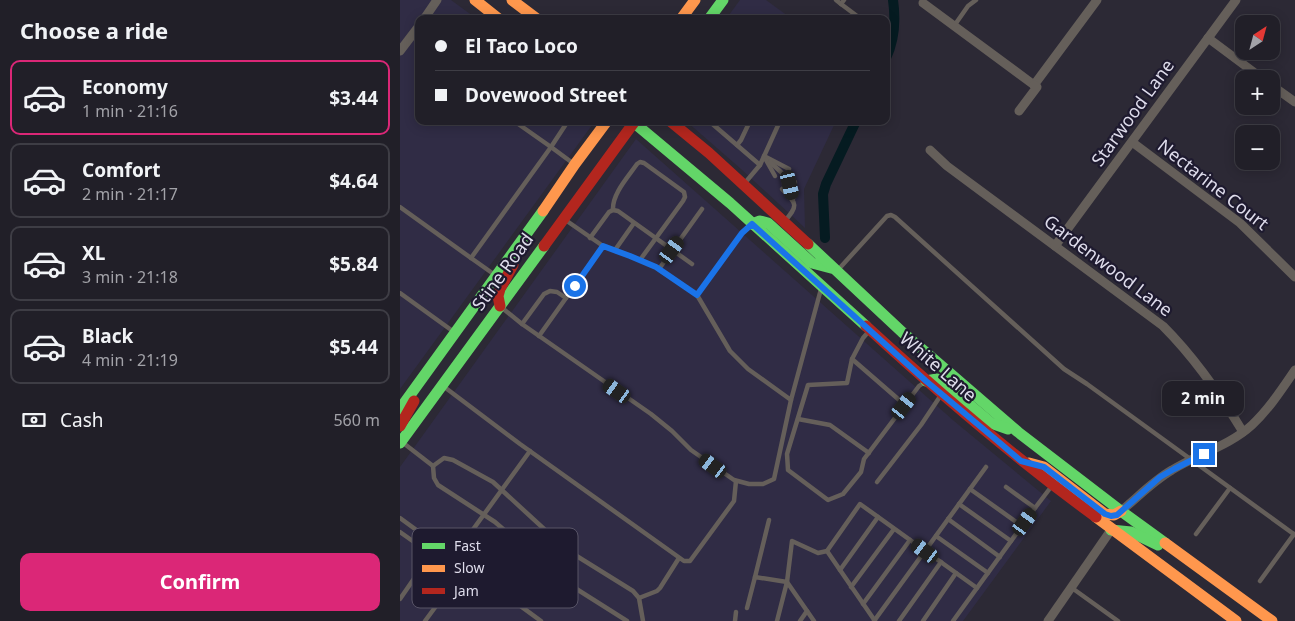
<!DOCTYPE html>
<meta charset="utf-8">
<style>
body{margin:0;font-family:"Noto Sans",sans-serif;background:#2d2c34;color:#f1f3f6;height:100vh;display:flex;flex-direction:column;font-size:19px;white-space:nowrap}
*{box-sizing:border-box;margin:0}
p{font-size:16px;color:#a2a2a8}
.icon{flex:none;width:28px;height:28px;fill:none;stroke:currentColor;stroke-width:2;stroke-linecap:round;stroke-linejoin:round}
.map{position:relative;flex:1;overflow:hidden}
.details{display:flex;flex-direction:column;background:#211f28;width:400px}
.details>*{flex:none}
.top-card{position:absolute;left:15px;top:15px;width:475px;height:110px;border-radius:10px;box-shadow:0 2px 12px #0003,0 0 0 1px #3e3d45;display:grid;align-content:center;height:110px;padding:0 20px;background:#211f28}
.needle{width:32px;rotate:36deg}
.buttons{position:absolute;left:835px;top:15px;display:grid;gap:10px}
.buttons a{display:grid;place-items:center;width:45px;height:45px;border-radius:10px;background:#211f28;box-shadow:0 2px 12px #0003,0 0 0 1px #3e3d45;font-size:25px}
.end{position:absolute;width:22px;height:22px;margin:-11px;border:6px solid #1a73e8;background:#fff;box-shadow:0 0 0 2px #fff}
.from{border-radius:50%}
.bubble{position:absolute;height:35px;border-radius:10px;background:#211f28;box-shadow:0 2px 12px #0003,0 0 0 1px #3e3d45;font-size:16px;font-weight:700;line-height:35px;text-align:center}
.car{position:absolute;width:15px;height:30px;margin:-15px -8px;border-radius:6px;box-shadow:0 0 4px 1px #0007;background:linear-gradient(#222 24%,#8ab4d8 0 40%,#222 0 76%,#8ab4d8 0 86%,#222 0)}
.top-card b{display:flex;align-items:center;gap:18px;height:48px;font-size:19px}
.top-card b+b{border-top:1px solid #3e3d45}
.top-card i{width:12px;height:12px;background:#f1f3f6}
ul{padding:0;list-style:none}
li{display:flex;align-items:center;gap:15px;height:75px;margin:0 10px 8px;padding:0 10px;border:2px solid #3e3d45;border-radius:10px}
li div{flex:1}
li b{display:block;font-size:19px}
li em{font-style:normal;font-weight:700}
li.on{border-color:#db2777}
li>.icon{width:45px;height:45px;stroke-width:1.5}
h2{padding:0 20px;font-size:22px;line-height:60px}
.pay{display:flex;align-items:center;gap:12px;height:55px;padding:0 20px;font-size:19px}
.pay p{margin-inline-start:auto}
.action{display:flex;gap:10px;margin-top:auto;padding:10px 20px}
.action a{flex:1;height:58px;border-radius:10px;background:#db2777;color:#fff;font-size:20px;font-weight:700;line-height:58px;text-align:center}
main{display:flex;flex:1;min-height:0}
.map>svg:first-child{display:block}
.built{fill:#302c45}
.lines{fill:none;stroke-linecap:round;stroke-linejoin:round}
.canal{stroke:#051b21;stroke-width:10}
.lane{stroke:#655f5a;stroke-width:4.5}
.street{stroke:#655f5a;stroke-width:9}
.fast{stroke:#63d668;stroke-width:11}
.slow{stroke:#ff974d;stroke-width:11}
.jam{stroke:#b3261e;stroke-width:11}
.route{stroke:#1a73e8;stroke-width:6}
.labels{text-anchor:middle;stroke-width:4.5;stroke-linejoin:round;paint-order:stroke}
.street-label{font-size:18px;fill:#dedceb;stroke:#1e1a2f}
.key{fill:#1e1a2f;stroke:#585467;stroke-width:1}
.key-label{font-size:14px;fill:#dedceb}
</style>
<main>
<section class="details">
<h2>Choose a ride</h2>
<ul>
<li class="on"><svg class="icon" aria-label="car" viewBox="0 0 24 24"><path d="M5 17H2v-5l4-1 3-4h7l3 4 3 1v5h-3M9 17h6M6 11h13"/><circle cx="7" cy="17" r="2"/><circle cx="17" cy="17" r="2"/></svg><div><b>Economy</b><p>1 min · 21:16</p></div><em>$3.44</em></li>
<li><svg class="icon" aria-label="car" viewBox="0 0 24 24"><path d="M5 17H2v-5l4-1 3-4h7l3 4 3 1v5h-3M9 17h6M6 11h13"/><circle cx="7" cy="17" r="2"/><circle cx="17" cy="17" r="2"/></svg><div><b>Comfort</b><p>2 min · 21:17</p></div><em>$4.64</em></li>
<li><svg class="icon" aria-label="car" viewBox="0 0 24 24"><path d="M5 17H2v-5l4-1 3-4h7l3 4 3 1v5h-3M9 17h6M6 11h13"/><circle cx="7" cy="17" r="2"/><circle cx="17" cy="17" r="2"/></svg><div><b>XL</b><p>3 min · 21:18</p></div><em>$5.84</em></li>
<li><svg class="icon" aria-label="car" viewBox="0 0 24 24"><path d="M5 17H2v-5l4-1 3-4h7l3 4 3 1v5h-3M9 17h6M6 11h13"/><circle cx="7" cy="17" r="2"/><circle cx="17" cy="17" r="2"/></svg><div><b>Black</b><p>4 min · 21:19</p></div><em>$5.44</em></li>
</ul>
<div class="pay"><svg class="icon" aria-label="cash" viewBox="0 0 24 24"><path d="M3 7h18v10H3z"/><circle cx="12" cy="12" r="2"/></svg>Cash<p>560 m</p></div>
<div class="action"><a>Confirm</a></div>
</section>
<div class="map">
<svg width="895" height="621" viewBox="0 0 895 621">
<rect width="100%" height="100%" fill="#2c2935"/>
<g class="built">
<path d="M0 0H51L77 19H19V121H195L0 389Z"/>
<path d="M340 0H366L392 19H326Z"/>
<path d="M286 121H436L404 189 405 228 341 169Z"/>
<path d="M236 139 554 421 651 501 563 621H0V467Z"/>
</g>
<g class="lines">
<g class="canal">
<path d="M486 58C495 39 496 21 493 0"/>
<path d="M425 238 423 194 426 184 456 121"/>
</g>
<g class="lane">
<path d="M436 0 441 4 444 0"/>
<path d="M441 4 461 19"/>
<path d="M554 26 568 6 576 0"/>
<path d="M168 121 151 147 174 164"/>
<path d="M309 121 360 165"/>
<path d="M337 145 341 140 350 121"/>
<path d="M364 156 389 169"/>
<path d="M366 160 375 176"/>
<path d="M370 162 382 173"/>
<path d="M344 184 360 165 380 121"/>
<path d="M390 185 392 195"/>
<path d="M382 189C398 204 398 206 384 222"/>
<path d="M393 199 395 182"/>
<path d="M0 207 71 258"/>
<path d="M213 210C212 194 228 177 237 164L240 162 244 163 284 192 285 197 283 201 240 260"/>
<path d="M164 219 203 246 230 256 256 267 297 295 342 233 351 225"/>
<path d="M190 238 209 212 213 210 218 211 292 264"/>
<path d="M215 250 234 223"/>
<path d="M259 269 302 209"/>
<path d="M437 271 487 216 491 215 495 217 664 369 687 384 895 535"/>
<path d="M95 275 71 258 151 147 114 121"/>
<path d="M0 293 54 332"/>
<path d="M297 295 330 351 348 369 391 400 421 289"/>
<path d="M101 307 122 324 251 414 272 431 291 450 334 480 349 484H363L374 479 391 400"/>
<path d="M122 324 144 294 150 291 157 292 166 298"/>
<path d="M470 330 463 338 452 359 447 383 408 385 387 454 388 470 428 500 443 494 461 472 464 459 519 386 525 382"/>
<path d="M139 336 203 246"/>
<path d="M452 359 505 405"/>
<path d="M43 386 120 444 284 561H290L334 501 336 481"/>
<path d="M398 419 430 425 469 453"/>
<path d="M2 442 33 466 44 458 53 460 93 482 167 550 233 591 239 598 243 621"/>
<path d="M33 466 34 478 38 485 95 522 139 560 167 583 227 621"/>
<path d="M477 482 521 425 541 395"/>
<path d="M606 487 635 508 651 487"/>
<path d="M570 489 622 526"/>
<path d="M559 504 611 541"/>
<path d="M0 518 141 621"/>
<path d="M548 519 600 557"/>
<path d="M0 532 31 554 55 574 56 579 25 621"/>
<path d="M796 534 830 488"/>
<path d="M536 536 588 573"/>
<path d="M427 551 460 504 577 588"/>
<path d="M53 557 130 451"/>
<path d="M440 570 478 517"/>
<path d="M355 577 369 520"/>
<path d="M860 581 894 534"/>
<path d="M451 587 494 529"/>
<path d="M672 588 718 621"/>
<path d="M239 598 257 591 260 588 279 558"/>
<path d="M0 599 31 554"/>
<path d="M463 604 510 540"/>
<path d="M347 608 355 577 387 582 414 621"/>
<path d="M335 621 336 612"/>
<path d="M377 621 387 582 392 541 418 553 427 551 475 621"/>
<path d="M400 621 407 611"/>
<path d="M474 621 586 467"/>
<path d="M499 621 541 562"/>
<path d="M523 621 556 573"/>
<path d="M553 621 635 508"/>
</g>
<g class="street">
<path d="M523 3 634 85"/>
<path d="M24 19 37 0"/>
<path d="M808 38 863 79"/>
<path d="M0 51 19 26"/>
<path d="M634 85 697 0"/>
<path d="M871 85 895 102"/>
<path d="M619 111 637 87 634 85"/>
<path d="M732 142 840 223 895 277"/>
<path d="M530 150 547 166 763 326C795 358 820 394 843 432"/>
<path d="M655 246 836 0"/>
<path d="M721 511C738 497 753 481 772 470 798 454 829 446 852 425 869 409 882 389 895 370"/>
<path d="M648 621 711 530"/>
</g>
<g class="fast">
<path d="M309 19 323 0"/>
<path d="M232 121 330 203 466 326"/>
<path d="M352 224 360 221 368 223 412 263 431 268"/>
<path d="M408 244 502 332 618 432 721 511 765 543"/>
<path d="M526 381 537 379 545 384 591 423 608 429"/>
<path d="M0 409 143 211"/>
<path d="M0 443 144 246"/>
<path d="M711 530 731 532 758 545"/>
</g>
<g class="slow">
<path d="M75 0 99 19"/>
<path d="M112 0 137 19"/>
<path d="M281 19 295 0"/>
<path d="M143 211 175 164 207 121"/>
<path d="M629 463 644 467 705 514 714 515 721 511"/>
<path d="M696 517 836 621"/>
<path d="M765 543 872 621"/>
</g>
<g class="jam">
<path d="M270 121 309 153 408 244"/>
<path d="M144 246 235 121"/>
<path d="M100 306 98 296 100 289 113 265"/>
<path d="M466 326C539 393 615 458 696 517"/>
<path d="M0 426 14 401"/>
</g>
</g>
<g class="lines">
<path class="route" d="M175 286 203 246 230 256 256 267 297 295 342 233 352 224 526 381 600 443 621 461 644 467 705 514 711 516 717 515 760 477 774 469 804 454"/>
</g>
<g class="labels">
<g class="street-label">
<text transform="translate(733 113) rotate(-54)" y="6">Starwood Lane</text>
<text transform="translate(813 185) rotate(38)" y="6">Nectarine Court</text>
<text transform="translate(708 266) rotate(37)" y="6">Gardenwood Lane</text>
<text transform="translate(103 272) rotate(-54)" y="6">Stine Road</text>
<text transform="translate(538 367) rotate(41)" y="6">White Lane</text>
</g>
</g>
<rect x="12" y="528" width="166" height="80" rx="8" class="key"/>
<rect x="22" y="543" width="23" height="6" fill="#63d668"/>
<rect x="22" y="565" width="23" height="7" fill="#ff974d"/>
<rect x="22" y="588" width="23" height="6" fill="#b3261e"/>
<g class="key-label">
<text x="54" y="551">Fast</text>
<text x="54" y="573">Slow</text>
<text x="54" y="596">Jam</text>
</g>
</svg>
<div class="buttons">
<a><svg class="needle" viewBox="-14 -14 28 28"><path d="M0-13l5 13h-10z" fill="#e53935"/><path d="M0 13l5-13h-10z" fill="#a2a2a8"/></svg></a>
<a>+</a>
<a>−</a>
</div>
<i class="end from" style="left:175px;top:286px"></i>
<i class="end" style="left:804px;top:454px"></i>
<div class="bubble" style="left:762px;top:381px;width:82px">2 min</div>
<i class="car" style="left:390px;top:185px;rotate:167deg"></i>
<i class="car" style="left:272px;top:250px;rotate:36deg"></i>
<i class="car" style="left:217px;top:391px;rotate:305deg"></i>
<i class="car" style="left:504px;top:406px;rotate:37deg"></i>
<i class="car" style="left:313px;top:466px;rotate:306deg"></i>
<i class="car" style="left:625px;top:522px;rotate:36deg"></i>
<i class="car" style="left:525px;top:551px;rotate:306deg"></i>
<div class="top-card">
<b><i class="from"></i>El Taco Loco</b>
<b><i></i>Dovewood Street</b>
</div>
</div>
</main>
